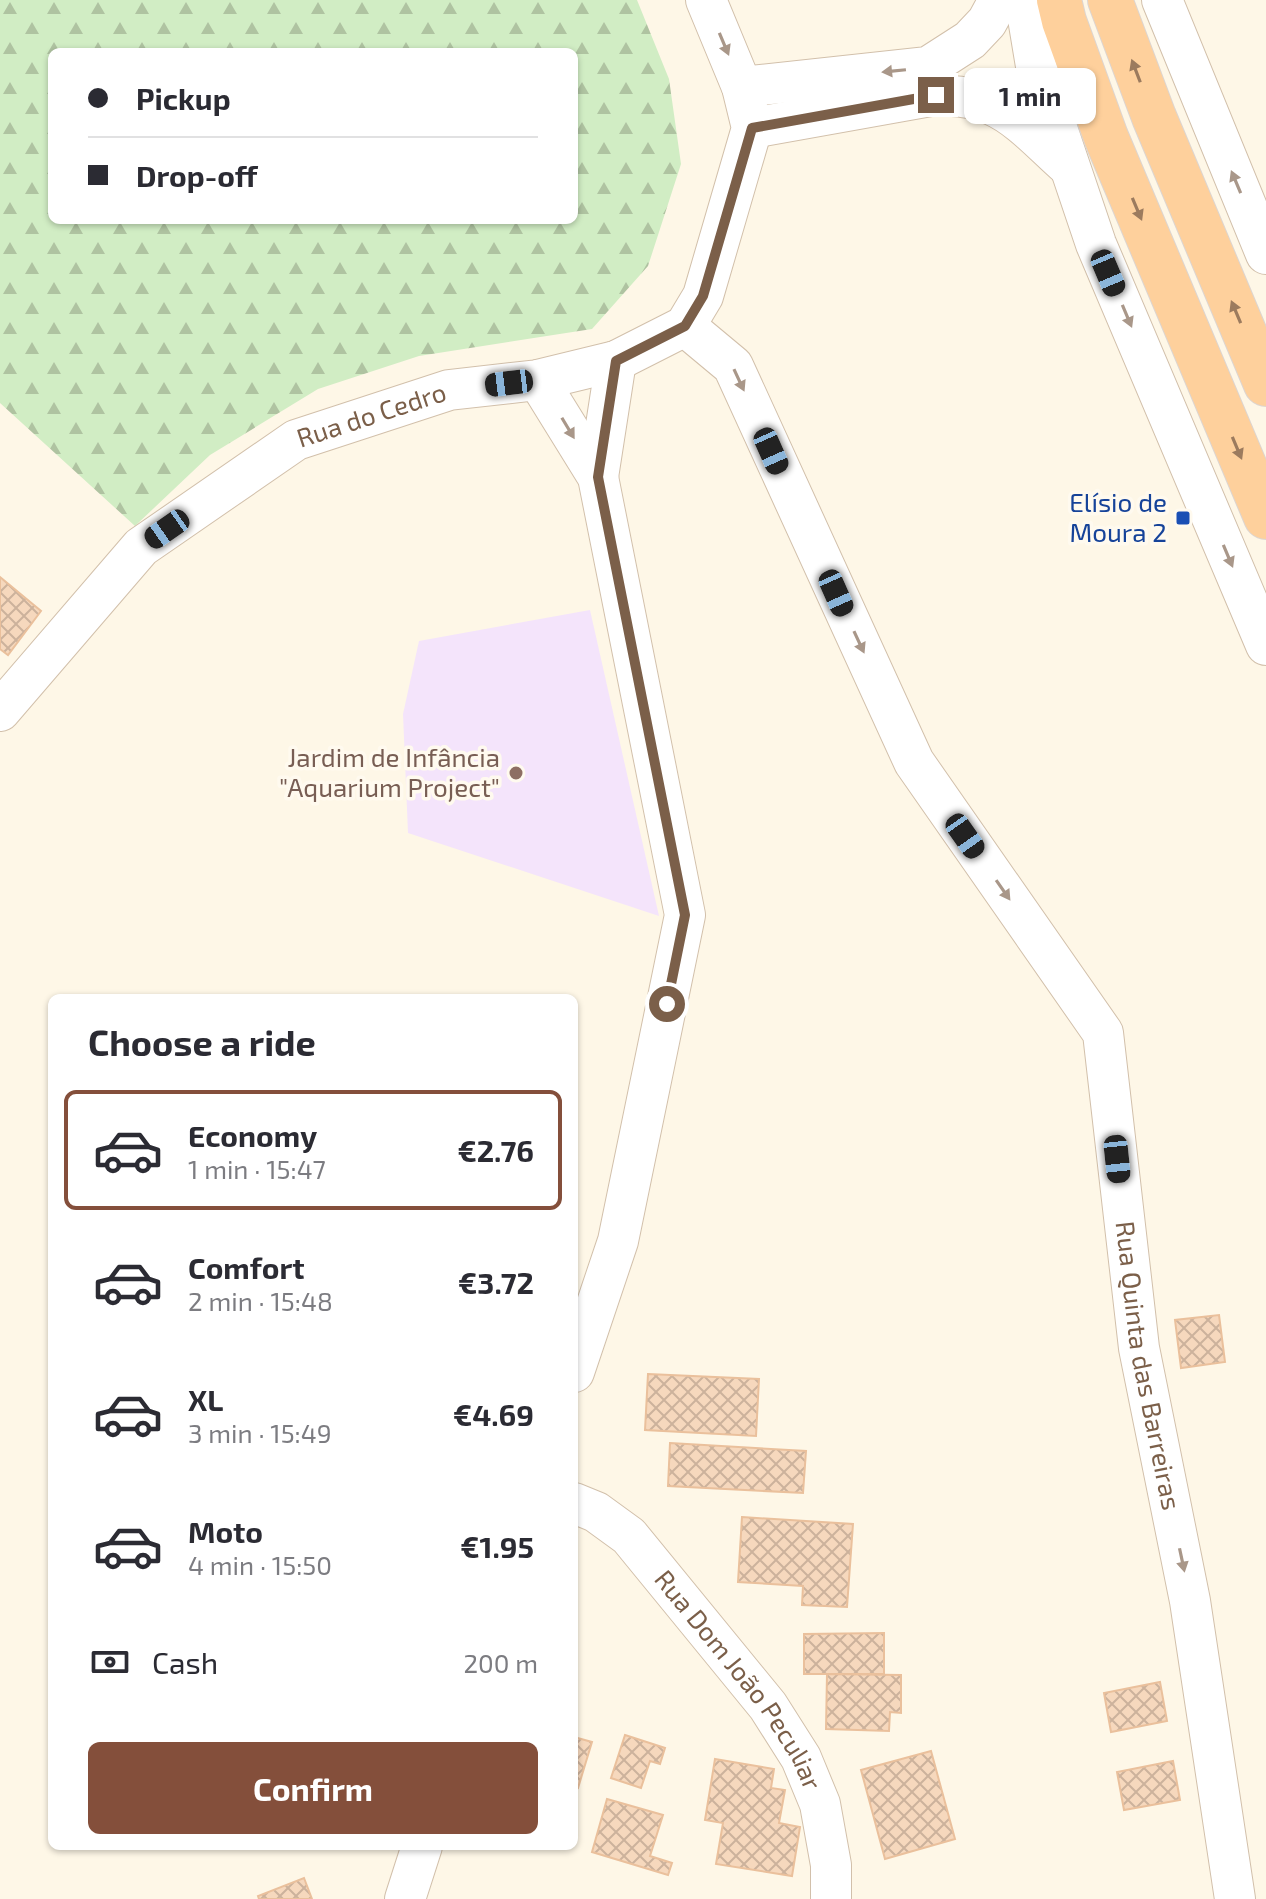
<!DOCTYPE html>
<meta charset="utf-8">
<style>
body{margin:0;font-family:"Exo 2",sans-serif;background:#f7f7f7;color:#2b2b33;height:100vh;display:flex;flex-direction:column;font-size:30px;white-space:nowrap}
*{box-sizing:border-box;margin:0}
p{font-size:26px;color:#7c7c81}
.icon{flex:none;width:44px;height:44px;fill:none;stroke:currentColor;stroke-width:2;stroke-linecap:round;stroke-linejoin:round}
.map{position:relative;flex:1;overflow:hidden}
.side{position:absolute;left:48px;top:994px;width:530px;height:856px;display:flex;flex-direction:column;background:#fff;border-radius:12px;box-shadow:0 2px 6px #0004}
.side>*{flex:none}
.guide{position:absolute;left:48px;top:48px;width:530px;height:176px;border-radius:12px;box-shadow:0 2px 6px #0004;display:grid;align-content:center;height:176px;padding:0 40px;background:#fff}
.end{position:absolute;width:36px;height:36px;margin:-18px;border:10px solid #7b5f49;background:#fff;box-shadow:0 0 0 4px #fff}
.from{border-radius:50%}
.bubble{position:absolute;height:56px;border-radius:12px;background:#fff;box-shadow:0 2px 6px #0004;font-size:26px;font-weight:700;line-height:56px;text-align:center}
.car{position:absolute;width:24px;height:48px;margin:-24px -12px;border-radius:10px;box-shadow:0 0 6px 2px #0007;background:linear-gradient(#222 24%,#8ab4d8 0 40%,#222 0 76%,#8ab4d8 0 86%,#222 0)}
.guide b{display:flex;align-items:center;gap:28px;height:76px;font-size:30px}
.guide b+b{border-top:2px solid #e1e1e2}
.guide i{width:20px;height:20px;background:#2b2b33}
ul{padding:0;list-style:none}
li{display:flex;align-items:center;gap:24px;height:120px;margin:0 16px 12px;padding:0 24px;border:4px solid transparent;border-radius:12px}
li div{flex:1}
li b{display:block;font-size:30px}
li em{font-style:normal;font-weight:700}
li.active{border-color:#844f3b}
li>.icon{width:72px;height:72px;stroke-width:1.5}
h2{padding:0 40px;font-size:36px;line-height:96px}
.pay{display:flex;align-items:center;gap:20px;height:88px;padding:0 40px;font-size:30px}
.pay p{margin-inline-start:auto}
.primary-button{display:flex;gap:16px;margin-top:auto;padding:16px 40px}
.primary-button a{flex:1;height:92px;border-radius:12px;background:#844f3b;color:#fff;font-size:32px;font-weight:700;line-height:92px;text-align:center}
.map>svg:first-child{display:block}
.education{fill:#f4e4fb}
.forest{fill:url(#forest-firs);fill-rule:evenodd}
.building{fill:url(#building-cross-hatch);stroke:#eac09c;stroke-width:2}
.lines{fill:none;stroke-linecap:round;stroke-linejoin:round}
.minor-casing{stroke:#d2c0ab;stroke-width:42}
.trunk-casing{stroke:#ddd5d0;stroke-width:46}
.minor{stroke:#fff;stroke-width:40}
.trunk{stroke:#fed09c;stroke-width:44}
.oneway{fill:#a99789}
.oneway2{fill:#9c7b5e}
.route{stroke:#7b5f49;stroke-width:10}
.transit-dot{fill:#1a4fb4;stroke:#fffaef;stroke-width:3}
.education-dot{fill:#8d6e63;stroke:#fffaef;stroke-width:3}
.labels{text-anchor:middle;stroke-width:7;stroke-linejoin:round;paint-order:stroke}
.street-label{font-size:26px;fill:#7b5f49;stroke:#fffaef}
.transit-label{font-size:26px;fill:#164399;stroke:#fffaef;text-anchor:end}
.education-label{font-size:26px;fill:#785e54;stroke:#fffaef;text-anchor:end}
</style>
<div class="map">
<svg width="1266" height="1899" viewBox="0 0 1266 1899">
<defs>
<pattern id="forest-firs" width="22" height="20" patternUnits="userSpaceOnUse" patternTransform="scale(2)"><rect width="22" height="20" fill="#d1edc4"/><path d="M5 1l3.5 6h-7zM16 11l3.5 6h-7z" fill="#afc3a1"/></pattern>
<pattern id="building-cross-hatch" width="8" height="8" patternUnits="userSpaceOnUse" patternTransform="scale(2)"><rect width="8" height="8" fill="#f6d8bd"/><path d="M0 0l8 8M0 8l8-8" fill="none" stroke="#ccb29c"/></pattern>
</defs>
<rect width="100%" height="100%" fill="#fef7e7"/>
<path class="education" d="M590 610 659 916 408 833 403 714 419 641Z"/>
<path class="forest" d="M0 0H637L669 79 681 164 648 266 592 329 419 356 318 389 210 455 135 526 0 403ZM52 52H574V220H52Z"/>
<g class="building">
<path d="M0 577 41 611 8 655 0 649Z"/>
<path d="M1219 1315 1225 1362 1181 1368 1175 1320Z"/>
<path d="M648 1374 759 1379 756 1436 645 1430Z"/>
<path d="M670 1443 806 1451 803 1493 668 1486Z"/>
<path d="M742 1517 853 1524 847 1607 802 1605 803 1586 738 1582Z"/>
<path d="M884 1633V1674H804V1634Z"/>
<path d="M827 1674 901 1675V1713L890 1712 889 1731 826 1729Z"/>
<path d="M1160 1682 1167 1721 1111 1732 1104 1693Z"/>
<path d="M625 1735 665 1748 660 1764 650 1761 641 1788 611 1778Z"/>
<path d="M574 1737 592 1742 578 1788 574 1787Z"/>
<path d="M931 1751 955 1839 885 1859 861 1770Z"/>
<path d="M715 1759 774 1769 771 1788 785 1790 779 1823 800 1827 792 1876 716 1864 723 1823 705 1820Z"/>
<path d="M1173 1761 1180 1800 1124 1810 1117 1772Z"/>
<path d="M607 1799 663 1815 650 1856 672 1863 668 1875 592 1852Z"/>
<path d="M304 1878 312 1899H259L258 1896Z"/>
</g>
<g class="lines">
<g class="minor-casing">
<g id="minor">
<path d="M1025 0 1036 66 1096 244 1266 645"/>
<path d="M1162 0 1266 254"/>
<path d="M742 87 928 67 970 40 987 22 999 0"/>
<path d="M752 128 936 95C955 96 975 97 992 105 1020 117 1044 145 1067 165"/>
<path id="s1" d="M685 326 733 366 914 762 1103 1033 1139 1348 1190 1601 1235 1899"/>
<path d="M538 380 598 477 685 915 618 1241 574 1372"/>
<path d="M598 477 616 361"/>
<path id="s2" d="M0 711 141 547 296 440 449 390 538 380 616 361 685 326 703 296 752 128 742 87 706 0"/>
<path id="s3" d="M574 1503 596 1512 629 1536 768 1706 801 1758 820 1804 831 1865V1899"/>
<path d="M405 1899 422 1846"/>
</g>
</g>
<g class="trunk-casing">
<g id="trunk">
<path d="M1059 0 1064 21 1106 137 1266 517"/>
<path d="M1110 0 1154 117 1266 384"/>
</g>
</g>
<use href="#minor" class="minor"/>
<use href="#trunk" class="trunk"/>
</g>
<defs><path id="oneway-solid" d="M-6-.8H1V-3.2L6.5 0L1 3.2V.8H-6Z" transform="scale(2)"/></defs>
<g class="oneway">
<use href="#oneway-solid" transform="translate(724 44) rotate(67)"/>
<use href="#oneway-solid" transform="translate(894 71) rotate(174)"/>
<use href="#oneway-solid" transform="translate(1236 182) rotate(-113)"/>
<use href="#oneway-solid" transform="translate(1127 316) rotate(67)"/>
<use href="#oneway-solid" transform="translate(739 380) rotate(65)"/>
<use href="#oneway-solid" transform="translate(568 428) rotate(59)"/>
<use href="#oneway-solid" transform="translate(1228 556) rotate(67)"/>
<use href="#oneway-solid" transform="translate(859 642) rotate(65)"/>
<use href="#oneway-solid" transform="translate(1003 890) rotate(55)"/>
<use href="#oneway-solid" transform="translate(1182 1560) rotate(78)"/>
</g>
<g class="oneway2">
<use href="#oneway-solid" transform="translate(1136 71) rotate(-111)"/>
<use href="#oneway-solid" transform="translate(1137 209) rotate(67)"/>
<use href="#oneway-solid" transform="translate(1236 312) rotate(-113)"/>
<use href="#oneway-solid" transform="translate(1237 448) rotate(67)"/>
</g>
<g class="lines">
<path class="route" d="M667 1004 685 915 598 477 616 361 685 326 703 296 752 128 936 95"/>
</g>
<rect class="transit-dot" x="1175" y="510" width="16" height="16" rx="4"/>
<circle class="education-dot" cx="516" cy="773" r="8"/>
<g class="labels">
<g class="street-label">
<text dy="9" stroke="none"><textPath href="#s2" startOffset="484">Rua do Cedro</textPath></text>
<text dy="9" stroke="none"><textPath href="#s1" startOffset="1164">Rua Quinta das Barreiras</textPath></text>
<text dy="9" stroke="none"><textPath href="#s3" startOffset="246">Rua Dom João Peculiar</textPath></text>
</g>
<g class="transit-label">
<text x="1167" y="512">Elísio de<tspan x="1167" dy="30">Moura 2</tspan></text>
</g>
<g class="education-label">
<text x="500" y="767">Jardim de Infância<tspan x="500" dy="30">"Aquarium Project"</tspan></text>
</g>
</g>
</svg>
<i class="end from" style="left:667px;top:1004px"></i>
<i class="end" style="left:936px;top:95px"></i>
<div class="bubble" style="left:964px;top:68px;width:132px">1 min</div>
<i class="car" style="left:1108px;top:273px;rotate:157deg"></i>
<i class="car" style="left:509px;top:383px;rotate:263deg"></i>
<i class="car" style="left:771px;top:451px;rotate:156deg"></i>
<i class="car" style="left:167px;top:529px;rotate:235deg"></i>
<i class="car" style="left:836px;top:593px;rotate:156deg"></i>
<i class="car" style="left:965px;top:836px;rotate:145deg"></i>
<i class="car" style="left:1117px;top:1159px;rotate:174deg"></i>
<div class="guide">
<b><i class="from"></i>Pickup</b>
<b><i></i>Drop-off</b>
</div>
<section class="side">
<h2>Choose a ride</h2>
<ul>
<li class="active"><svg class="icon" aria-label="car" viewBox="0 0 24 24"><path d="M5 17H2v-5l4-1 3-4h7l3 4 3 1v5h-3M9 17h6M6 11h13"/><circle cx="7" cy="17" r="2"/><circle cx="17" cy="17" r="2"/></svg><div><b>Economy</b><p>1 min · 15:47</p></div><em>€2.76</em></li>
<li><svg class="icon" aria-label="car" viewBox="0 0 24 24"><path d="M5 17H2v-5l4-1 3-4h7l3 4 3 1v5h-3M9 17h6M6 11h13"/><circle cx="7" cy="17" r="2"/><circle cx="17" cy="17" r="2"/></svg><div><b>Comfort</b><p>2 min · 15:48</p></div><em>€3.72</em></li>
<li><svg class="icon" aria-label="car" viewBox="0 0 24 24"><path d="M5 17H2v-5l4-1 3-4h7l3 4 3 1v5h-3M9 17h6M6 11h13"/><circle cx="7" cy="17" r="2"/><circle cx="17" cy="17" r="2"/></svg><div><b>XL</b><p>3 min · 15:49</p></div><em>€4.69</em></li>
<li><svg class="icon" aria-label="car" viewBox="0 0 24 24"><path d="M5 17H2v-5l4-1 3-4h7l3 4 3 1v5h-3M9 17h6M6 11h13"/><circle cx="7" cy="17" r="2"/><circle cx="17" cy="17" r="2"/></svg><div><b>Moto</b><p>4 min · 15:50</p></div><em>€1.95</em></li>
</ul>
<div class="pay"><svg class="icon" aria-label="cash" viewBox="0 0 24 24"><path d="M3 7h18v10H3z"/><circle cx="12" cy="12" r="2"/></svg>Cash<p>200 m</p></div>
<div class="primary-button"><a>Confirm</a></div>
</section>
</div>
